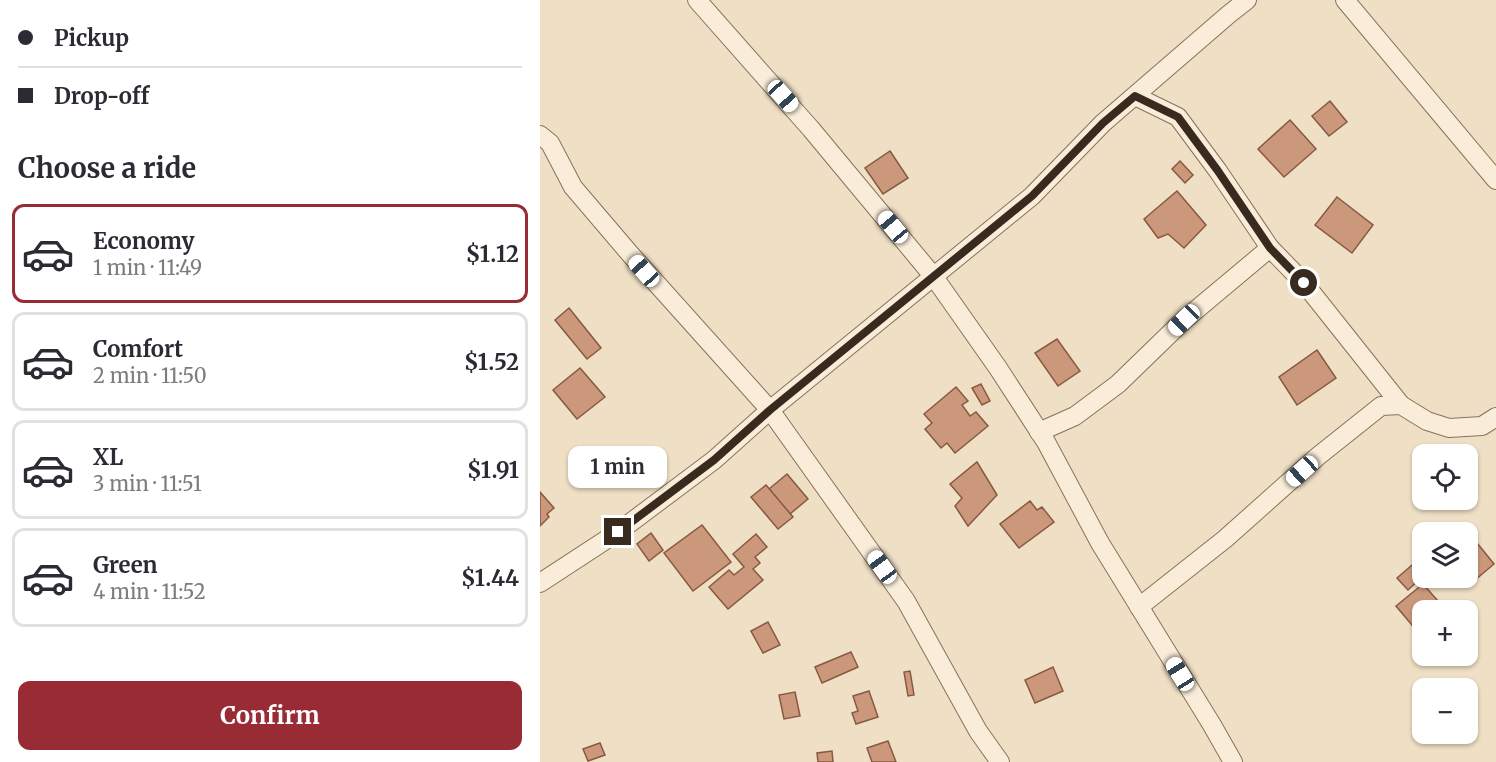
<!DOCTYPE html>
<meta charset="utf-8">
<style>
body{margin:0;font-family:Merriweather,serif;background:#f7f7f7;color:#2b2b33;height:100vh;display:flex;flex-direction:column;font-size:22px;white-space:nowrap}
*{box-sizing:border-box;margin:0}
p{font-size:20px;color:#7c7c81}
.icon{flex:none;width:33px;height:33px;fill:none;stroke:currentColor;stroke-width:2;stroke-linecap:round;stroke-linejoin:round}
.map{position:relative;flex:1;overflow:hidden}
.drawer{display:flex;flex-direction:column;background:#fff;width:540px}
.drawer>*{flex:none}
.top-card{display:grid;align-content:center;height:132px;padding:0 18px;background:#fff}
.fabs{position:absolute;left:872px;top:444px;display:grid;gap:12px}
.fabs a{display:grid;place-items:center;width:66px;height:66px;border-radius:12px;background:#fff;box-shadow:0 2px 4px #0004;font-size:30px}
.end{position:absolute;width:27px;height:27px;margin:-14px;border:8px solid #392a1f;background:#fff;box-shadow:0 0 0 3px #fff}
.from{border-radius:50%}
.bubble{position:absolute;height:42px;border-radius:12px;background:#fff;box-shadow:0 2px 4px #0004;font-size:20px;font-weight:700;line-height:42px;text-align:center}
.car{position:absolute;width:18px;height:36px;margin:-18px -9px;border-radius:8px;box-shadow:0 0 4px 2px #0007;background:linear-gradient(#fff 24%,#345 0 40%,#fff 0 76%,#345 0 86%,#fff 0)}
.top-card b{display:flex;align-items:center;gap:21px;height:57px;font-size:22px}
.top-card b+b{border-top:2px solid #e1e1e2}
.top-card i{width:15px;height:15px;background:#2b2b33}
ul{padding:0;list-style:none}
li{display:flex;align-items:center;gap:18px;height:99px;margin:0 12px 9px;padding:0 6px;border:3px solid #e1e1e2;border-radius:12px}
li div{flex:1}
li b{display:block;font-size:22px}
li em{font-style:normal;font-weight:700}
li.current{border-color:#982b33}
li>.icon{width:54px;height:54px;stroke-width:1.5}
h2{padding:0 18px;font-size:27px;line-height:72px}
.primary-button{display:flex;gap:12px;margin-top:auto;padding:12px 18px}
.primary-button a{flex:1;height:69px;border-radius:12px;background:#982b33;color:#fff;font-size:24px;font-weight:700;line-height:69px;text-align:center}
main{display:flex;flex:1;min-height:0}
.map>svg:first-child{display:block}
.building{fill:#cc987b;stroke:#885941;stroke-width:1.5}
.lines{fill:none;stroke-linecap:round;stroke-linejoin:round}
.street-casing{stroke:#89715b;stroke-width:20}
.street{stroke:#f9edd9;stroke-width:18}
.route{stroke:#392a1f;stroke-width:8}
</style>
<main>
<section class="drawer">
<div class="top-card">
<b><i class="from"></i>Pickup</b>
<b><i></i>Drop-off</b>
</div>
<h2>Choose a ride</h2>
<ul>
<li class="current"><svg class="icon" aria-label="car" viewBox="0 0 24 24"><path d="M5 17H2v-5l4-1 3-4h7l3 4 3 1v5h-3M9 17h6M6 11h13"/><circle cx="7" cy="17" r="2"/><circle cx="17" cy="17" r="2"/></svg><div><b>Economy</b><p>1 min · 11:49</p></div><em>$1.12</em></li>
<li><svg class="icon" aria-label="car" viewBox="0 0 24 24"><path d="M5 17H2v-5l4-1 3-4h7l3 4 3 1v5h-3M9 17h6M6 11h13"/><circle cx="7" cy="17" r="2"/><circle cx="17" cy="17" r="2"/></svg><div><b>Comfort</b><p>2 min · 11:50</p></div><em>$1.52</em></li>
<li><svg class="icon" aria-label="car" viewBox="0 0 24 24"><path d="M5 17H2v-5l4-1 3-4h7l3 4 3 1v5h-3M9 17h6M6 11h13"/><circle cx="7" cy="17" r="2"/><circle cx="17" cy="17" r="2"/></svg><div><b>XL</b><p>3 min · 11:51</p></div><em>$1.91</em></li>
<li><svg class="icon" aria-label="car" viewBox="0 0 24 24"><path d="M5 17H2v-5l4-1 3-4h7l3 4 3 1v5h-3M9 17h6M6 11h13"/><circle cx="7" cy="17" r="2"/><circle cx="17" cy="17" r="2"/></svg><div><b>Green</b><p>4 min · 11:52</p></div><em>$1.44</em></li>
</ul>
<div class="primary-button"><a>Confirm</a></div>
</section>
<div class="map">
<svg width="956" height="762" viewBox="0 0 956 762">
<rect width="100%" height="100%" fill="#eedfc5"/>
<g class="building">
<path d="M790 101 807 122 789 136 772 116Z"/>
<path d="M750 120 776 149 744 177 718 149Z"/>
<path d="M350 151 368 178 343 194 325 168Z"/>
<path d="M640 161 653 175 645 183 632 169Z"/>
<path d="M637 191 666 225 644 248 628 234 618 238 604 219Z"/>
<path d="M797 197 833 225 812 253 775 225Z"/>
<path d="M29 308 61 348 47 359 15 320Z"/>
<path d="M517 339 540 371 518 386 495 353Z"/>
<path d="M777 350 796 378 757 405 739 377Z"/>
<path d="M40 368 65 397 37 419 13 390Z"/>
<path d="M441 384 450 401 442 405 432 388Z"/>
<path d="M416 387 428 401 422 405 430 416 436 412 448 426 415 453 407 443 401 448 385 429 392 423 384 414Z"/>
<path d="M437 462 457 495 428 526 415 506 422 498 410 484Z"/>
<path d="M247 474 268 499 250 514 229 489Z"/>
<path d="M226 485 253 517 238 529 211 497Z"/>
<path d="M0 492 14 508 7 514 9 517 0 526Z"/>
<path d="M490 501 497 510 502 507 514 522 479 548 460 524Z"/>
<path d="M162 525 191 562 153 591 124 553Z"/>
<path d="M111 533 123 550 109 561 97 544Z"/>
<path d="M216 534 227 547 215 557 220 563 213 569 223 580 188 609 169 587 189 570 194 575 204 567 193 554Z"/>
<path d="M933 538 954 564 928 586 921 578H927V543Z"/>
<path d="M879 559 882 563V577L868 590 857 578Z"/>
<path d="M883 584 906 610H882V637L856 606Z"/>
<path d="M228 622 240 645 223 653 211 631Z"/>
<path d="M882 647V656H896L887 664 876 652Z"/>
<path d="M311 652 318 667 282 683 275 667Z"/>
<path d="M513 667 523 691 495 703 485 680Z"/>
<path d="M370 671 374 695 368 696 364 672Z"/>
<path d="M329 691 338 717 316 724 312 713 318 711 313 696Z"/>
<path d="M255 692 260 716 244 719 239 695Z"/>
<path d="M348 741 356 762H332L327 748Z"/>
<path d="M60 743 65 755 48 761 43 749Z"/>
<path d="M292 751 293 762H278L277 753Z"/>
</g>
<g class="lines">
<g class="street-casing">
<g id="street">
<path d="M157 0 271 129 394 277 458 368 506 442 560 543 672 725 693 762"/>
<path d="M805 0 956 180"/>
<path d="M595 96 638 117 678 171 730 248 764 283 861 405"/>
<path d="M0 135 10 143 33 187 91 255 230 410 366 601 438 731 460 762"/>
<path d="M499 432 535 416 578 384 644 320 730 248"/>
<path d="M0 583 78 532 174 460 230 410 492 196 563 123 688 15 707 0"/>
<path d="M599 607 685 539 777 457 841 406 861 405 887 421 909 428 942 426 956 417"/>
</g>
</g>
<use href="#street" class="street"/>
</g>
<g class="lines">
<path class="route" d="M78 532 174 460 230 410 492 196 563 123 595 96 638 117 678 171 730 248 764 283"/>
</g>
</svg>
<div class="fabs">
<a><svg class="icon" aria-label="locate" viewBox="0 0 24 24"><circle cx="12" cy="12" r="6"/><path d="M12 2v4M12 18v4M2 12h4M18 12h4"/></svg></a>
<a><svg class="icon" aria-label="layers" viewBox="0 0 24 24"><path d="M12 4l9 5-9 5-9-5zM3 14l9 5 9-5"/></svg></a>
<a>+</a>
<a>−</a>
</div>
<i class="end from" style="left:764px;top:283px"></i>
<i class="end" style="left:78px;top:532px"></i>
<div class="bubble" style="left:28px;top:446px;width:99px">1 min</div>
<i class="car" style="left:243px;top:96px;rotate:138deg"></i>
<i class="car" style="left:353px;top:227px;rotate:320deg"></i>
<i class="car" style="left:104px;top:271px;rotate:318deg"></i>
<i class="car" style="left:644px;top:320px;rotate:226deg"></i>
<i class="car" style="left:762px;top:471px;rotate:228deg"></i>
<i class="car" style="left:342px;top:567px;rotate:324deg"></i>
<i class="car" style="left:640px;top:674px;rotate:328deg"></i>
</div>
</main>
